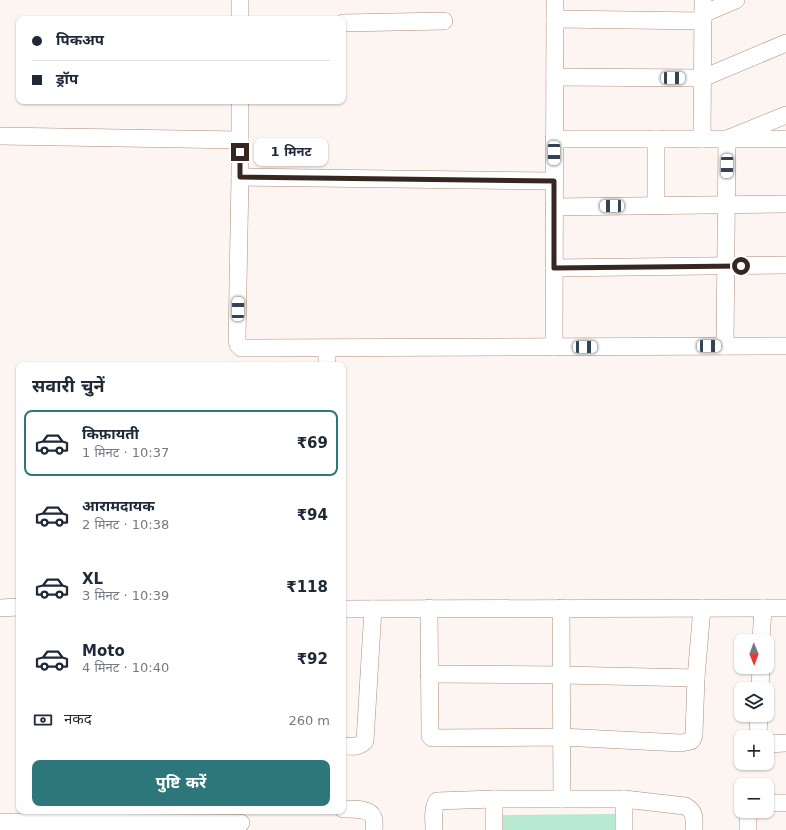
<!DOCTYPE html>
<html lang="hi">
<meta charset="utf-8">
<style>
body{margin:0;font-family:"DejaVu Sans","Noto Sans Devanagari",sans-serif;background:#f2f2f3;color:#1f2937;height:100vh;display:flex;flex-direction:column;font-size:15px;white-space:nowrap}
*{box-sizing:border-box;margin:0}
p{font-size:13px;color:#747a83}
.icon{flex:none;width:22px;height:22px;fill:none;stroke:currentColor;stroke-width:2;stroke-linecap:round;stroke-linejoin:round}
.map{position:relative;flex:1;overflow:hidden}
.drawer{position:absolute;left:16px;top:362px;width:330px;height:452px;display:flex;flex-direction:column;background:#fff;border-radius:8px;box-shadow:0 1px 3px #0004}
.drawer>*{flex:none}
.banner{position:absolute;left:16px;top:16px;width:330px;height:88px;border-radius:8px;box-shadow:0 1px 3px #0004;display:grid;align-content:center;height:88px;padding:0 16px;background:#fff}
.needle{width:26px;rotate:179deg}
.fabs{position:absolute;left:734px;top:634px;display:grid;gap:8px}
.fabs a{display:grid;place-items:center;width:40px;height:40px;border-radius:8px;background:#fff;box-shadow:0 1px 3px #0004;font-size:20px}
.end{position:absolute;width:18px;height:18px;margin:-9px;border:5px solid #362820;background:#fff;box-shadow:0 0 0 2px #fff}
.from{border-radius:50%}
.bubble{position:absolute;height:28px;border-radius:8px;background:#fff;box-shadow:0 1px 3px #0004;font-size:13px;font-weight:700;line-height:28px;text-align:center}
.car{position:absolute;width:12px;height:24px;margin:-12px -6px;border-radius:5px;box-shadow:0 0 3px 1px #0007;background:linear-gradient(#fff 24%,#345 0 40%,#fff 0 76%,#345 0 86%,#fff 0)}
.banner b{display:flex;align-items:center;gap:14px;height:38px;font-size:15px}
.banner b+b{border-top:1px solid #e0e1e3}
.banner i{width:10px;height:10px;background:#1f2937}
ul{padding:0;list-style:none}
li{display:flex;align-items:center;gap:12px;height:66px;margin:0 8px 6px;padding:0 8px;border:2px solid transparent;border-radius:8px}
li div{flex:1}
li b{display:block;font-size:15px}
li em{font-style:normal;font-weight:700}
li.selected{border-color:#2d777b}
li>.icon{width:36px;height:36px;stroke-width:1.5}
h2{padding:0 16px;font-size:18px;line-height:48px}
.pay{display:flex;align-items:center;gap:10px;height:44px;padding:0 16px;font-size:15px}
.pay p{margin-inline-start:auto}
.button{display:flex;gap:8px;margin-top:auto;padding:8px 16px}
.button a{flex:1;height:46px;border-radius:8px;background:#2d777b;color:#fff;font-size:16px;font-weight:700;line-height:46px;text-align:center}
.map>svg:first-child{display:block}
.green{fill:#b6e9d0}
.lines{fill:none;stroke-linecap:round;stroke-linejoin:round}
.minor-casing{stroke:#af8d7b;stroke-width:18}
.minor{stroke:#fff;stroke-width:17}
.route{stroke:#362820;stroke-width:5}
</style>
<div class="map">
<svg width="786" height="830" viewBox="0 0 786 830">
<rect width="100%" height="100%" fill="#fcf5f1"/>
<path class="green" d="M615 814V830H501L500 815Z"/>
<g class="lines">
<g class="minor-casing">
<g id="minor">
<path d="M240 0V19"/>
<path d="M703 14 736 0"/>
<path d="M555 19 703 21"/>
<path d="M343 23 444 21"/>
<path d="M555 77 703 78 786 43"/>
<path d="M240 101V177L237 339 238 345 241 348 786 346"/>
<path d="M0 136 240 140"/>
<path d="M554 139H786"/>
<path d="M702 139 703 0"/>
<path d="M240 177 554 181"/>
<path d="M656 206V139"/>
<path d="M554 207 786 204"/>
<path d="M554 268 786 265"/>
<path d="M725 346 727 139 786 115"/>
<path d="M554 347 555 0"/>
<path d="M327 348V365"/>
<path d="M0 608 19 607"/>
<path d="M429 608 430 730V736L432 738 562 737 681 743 691 741 693 738 694 734 696 678 702 608"/>
<path d="M561 608 562 799"/>
<path d="M343 609 786 608"/>
<path d="M761 641 763 608"/>
<path d="M429 674 562 675 696 678"/>
<path d="M760 689 761 667"/>
<path d="M759 715 758 733 759 737"/>
<path d="M767 744 786 743"/>
<path d="M343 746C351 746 359 748 365 741L373 609"/>
<path d="M624 799V830"/>
<path d="M767 803H786"/>
<path d="M343 809C351 809 370 808 373 817 375 820 374 826 374 830"/>
<path d="M0 822 241 823"/>
<path d="M434 830C434 820 432 810 437 801L494 799"/>
<path d="M494 830V799H624L685 806C696 812 694 819 694 830"/>
<path d="M748 830V816L749 811"/>
</g>
</g>
<use href="#minor" class="minor"/>
</g>
<g class="lines">
<path class="route" d="M240 152V177L554 181V268L741 266"/>
</g>
</svg>
<div class="fabs">
<a><svg class="needle" viewBox="-14 -14 28 28"><path d="M0-13l5 13h-10z" fill="#e53935"/><path d="M0 13l5-13h-10z" fill="#747a83"/></svg></a>
<a><svg class="icon" aria-label="layers" viewBox="0 0 24 24"><path d="M12 4l9 5-9 5-9-5zM3 14l9 5 9-5"/></svg></a>
<a>+</a>
<a>−</a>
</div>
<i class="end from" style="left:741px;top:266px"></i>
<i class="end" style="left:240px;top:152px"></i>
<div class="bubble" style="left:254px;top:138px;width:74px">1 मिनट</div>
<i class="car" style="left:673px;top:78px;rotate:90deg"></i>
<i class="car" style="left:554px;top:153px;rotate:180deg"></i>
<i class="car" style="left:727px;top:166px;rotate:181deg"></i>
<i class="car" style="left:612px;top:206px;rotate:270deg"></i>
<i class="car" style="left:238px;top:309px;rotate:1deg"></i>
<i class="car" style="left:709px;top:346px;rotate:90deg"></i>
<i class="car" style="left:585px;top:347px;rotate:90deg"></i>
<div class="banner">
<b><i class="from"></i>पिकअप</b>
<b><i></i>ड्रॉप</b>
</div>
<section class="drawer">
<h2>सवारी चुनें</h2>
<ul>
<li class="selected"><svg class="icon" aria-label="car" viewBox="0 0 24 24"><path d="M5 17H2v-5l4-1 3-4h7l3 4 3 1v5h-3M9 17h6M6 11h13"/><circle cx="7" cy="17" r="2"/><circle cx="17" cy="17" r="2"/></svg><div><b>किफ़ायती</b><p>1 मिनट · 10:37</p></div><em>₹69</em></li>
<li><svg class="icon" aria-label="car" viewBox="0 0 24 24"><path d="M5 17H2v-5l4-1 3-4h7l3 4 3 1v5h-3M9 17h6M6 11h13"/><circle cx="7" cy="17" r="2"/><circle cx="17" cy="17" r="2"/></svg><div><b>आरामदायक</b><p>2 मिनट · 10:38</p></div><em>₹94</em></li>
<li><svg class="icon" aria-label="car" viewBox="0 0 24 24"><path d="M5 17H2v-5l4-1 3-4h7l3 4 3 1v5h-3M9 17h6M6 11h13"/><circle cx="7" cy="17" r="2"/><circle cx="17" cy="17" r="2"/></svg><div><b>XL</b><p>3 मिनट · 10:39</p></div><em>₹118</em></li>
<li><svg class="icon" aria-label="car" viewBox="0 0 24 24"><path d="M5 17H2v-5l4-1 3-4h7l3 4 3 1v5h-3M9 17h6M6 11h13"/><circle cx="7" cy="17" r="2"/><circle cx="17" cy="17" r="2"/></svg><div><b>Moto</b><p>4 मिनट · 10:40</p></div><em>₹92</em></li>
</ul>
<div class="pay"><svg class="icon" aria-label="cash" viewBox="0 0 24 24"><path d="M3 7h18v10H3z"/><circle cx="12" cy="12" r="2"/></svg>नकद<p>260 m</p></div>
<div class="button"><a>पुष्टि करें</a></div>
</section>
</div>
